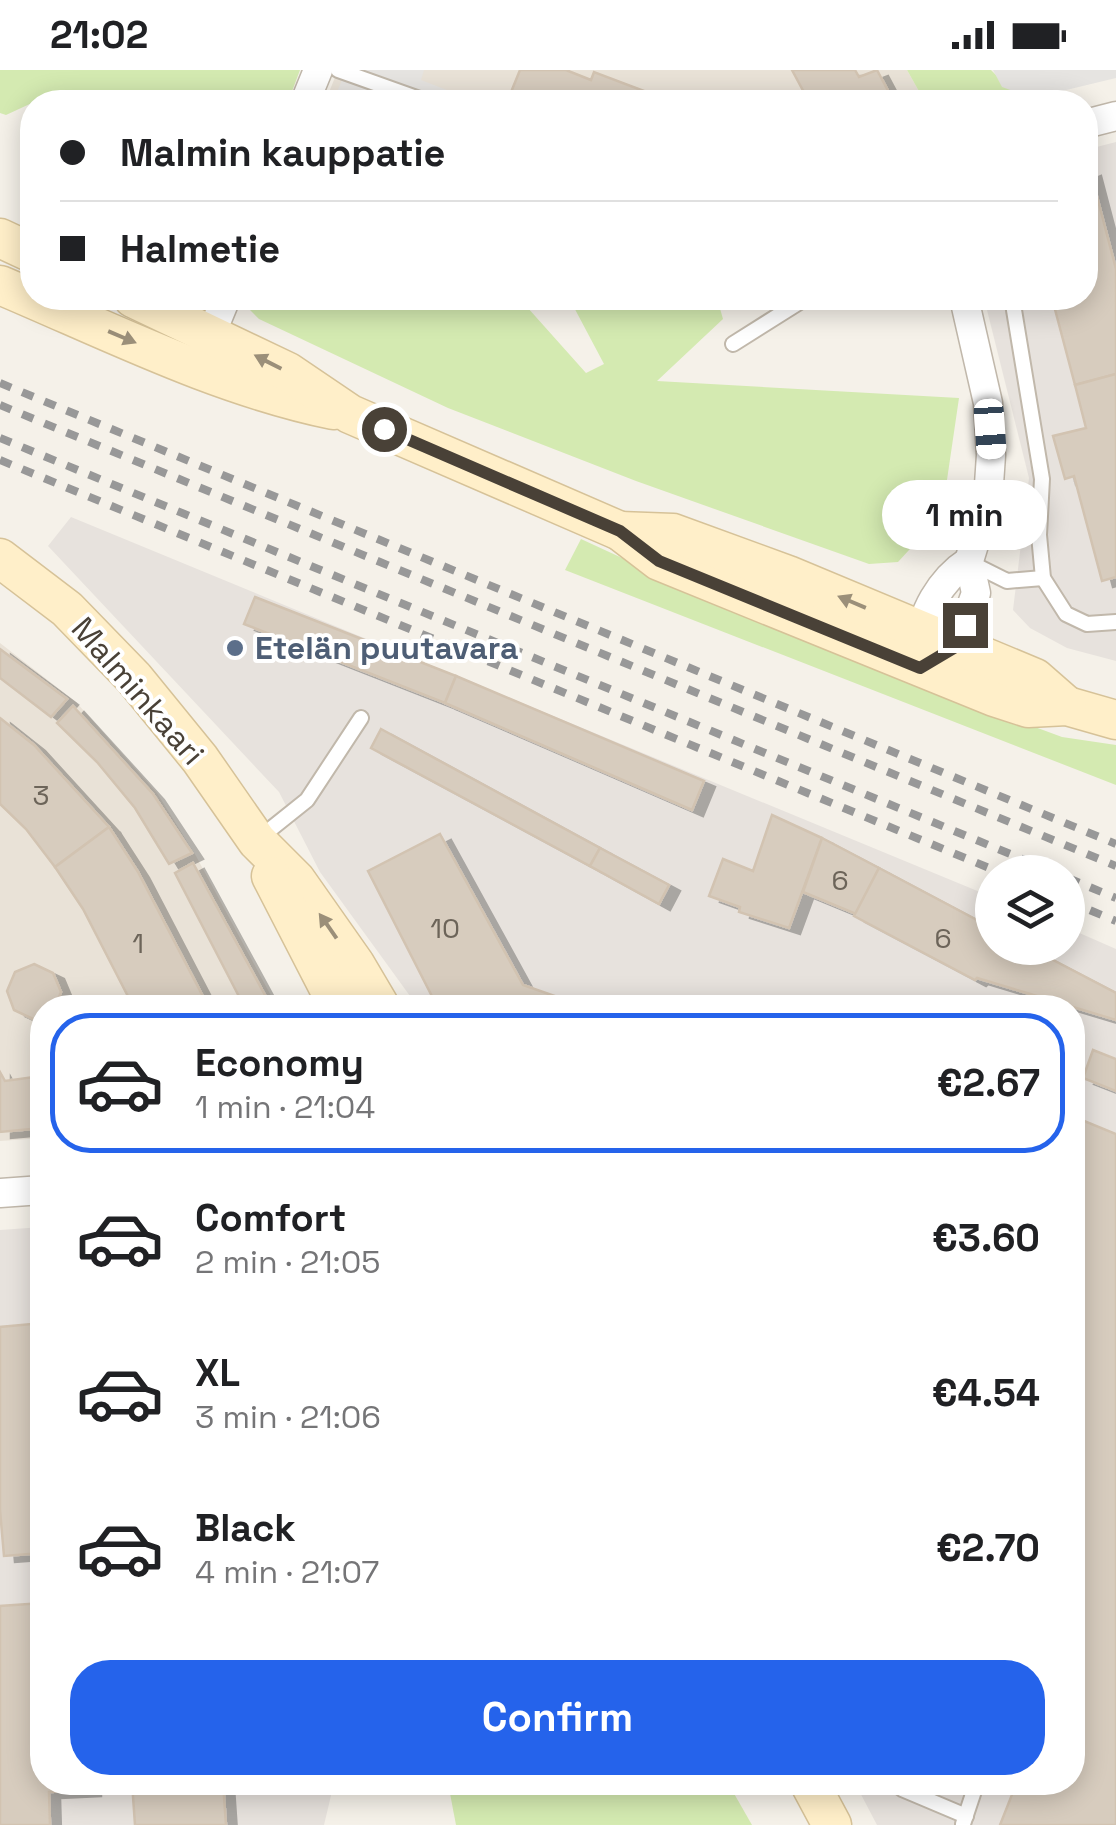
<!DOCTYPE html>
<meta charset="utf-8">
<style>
body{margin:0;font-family:"Space Grotesk",sans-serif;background:#f2f2f2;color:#202124;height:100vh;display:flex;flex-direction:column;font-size:38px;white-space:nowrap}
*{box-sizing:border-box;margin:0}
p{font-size:32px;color:#757577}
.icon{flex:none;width:55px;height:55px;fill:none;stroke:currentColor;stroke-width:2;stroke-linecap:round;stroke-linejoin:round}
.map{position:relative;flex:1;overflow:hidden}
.panel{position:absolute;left:30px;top:925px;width:1055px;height:800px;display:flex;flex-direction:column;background:#fff;border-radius:40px;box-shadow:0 5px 25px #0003}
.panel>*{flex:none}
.guide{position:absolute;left:20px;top:20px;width:1078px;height:220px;border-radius:40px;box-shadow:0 5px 25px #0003;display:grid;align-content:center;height:220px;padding:0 40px;background:#fff}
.buttons{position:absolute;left:975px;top:785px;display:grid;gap:20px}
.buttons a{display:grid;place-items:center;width:110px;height:110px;border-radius:50%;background:#fff;box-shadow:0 5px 25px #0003;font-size:50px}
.end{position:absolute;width:45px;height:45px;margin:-22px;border:12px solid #494137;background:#fff;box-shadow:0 0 0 5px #fff}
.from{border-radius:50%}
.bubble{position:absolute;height:70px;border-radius:35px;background:#fff;box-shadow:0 5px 25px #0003;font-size:32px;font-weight:600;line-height:70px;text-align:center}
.car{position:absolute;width:30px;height:60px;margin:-30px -15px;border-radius:12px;box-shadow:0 0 8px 2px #0007;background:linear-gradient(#fff 24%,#345 0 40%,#fff 0 76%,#345 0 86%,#fff 0)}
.guide b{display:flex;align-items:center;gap:35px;height:95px;font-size:38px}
.guide b+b{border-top:2px solid #e0e0e0}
.guide i{width:25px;height:25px;background:#202124}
ul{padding:18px 0 0;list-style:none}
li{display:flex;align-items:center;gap:30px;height:140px;margin:0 20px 15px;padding:0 20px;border:5px solid transparent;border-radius:40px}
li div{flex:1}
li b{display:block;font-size:38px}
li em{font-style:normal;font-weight:600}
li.selected{border-color:#2563eb}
li>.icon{width:90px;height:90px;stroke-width:1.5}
.button{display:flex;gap:20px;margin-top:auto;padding:20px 40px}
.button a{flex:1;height:115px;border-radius:40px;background:#2563eb;color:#fff;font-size:40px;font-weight:600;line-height:115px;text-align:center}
.status{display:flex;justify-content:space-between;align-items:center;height:70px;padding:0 50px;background:#fff;direction:ltr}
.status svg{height:28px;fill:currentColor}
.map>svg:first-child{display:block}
.residential{fill:#e9e2d7}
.industrial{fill:#e7e2dd}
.green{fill:#d4eab1}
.parking{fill:#e6e4e1}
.building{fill:#d7ccbe;stroke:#d2c3b1;stroke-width:2.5;filter:url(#shadow)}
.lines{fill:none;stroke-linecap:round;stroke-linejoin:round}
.lane-casing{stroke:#c1b8ab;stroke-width:18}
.street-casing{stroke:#c1b8ab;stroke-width:31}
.secondary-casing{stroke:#d6c298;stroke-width:41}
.lane{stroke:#fff;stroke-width:14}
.street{stroke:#fff;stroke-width:28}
.secondary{stroke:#ffefc9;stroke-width:38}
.rail{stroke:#989898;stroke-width:8;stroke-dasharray:12 12;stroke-linecap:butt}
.oneway{fill:#9b8f79}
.route{stroke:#494137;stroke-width:12}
.service-dot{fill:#5c6f8a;stroke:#fff;stroke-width:4}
.labels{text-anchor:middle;stroke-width:8;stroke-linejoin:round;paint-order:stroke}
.number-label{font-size:28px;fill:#6c6459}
.service-label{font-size:32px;font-weight:bold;fill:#4e5e75;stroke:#fff;text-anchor:start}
.street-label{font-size:32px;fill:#494137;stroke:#fff}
</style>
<div class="status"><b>21:02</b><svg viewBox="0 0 49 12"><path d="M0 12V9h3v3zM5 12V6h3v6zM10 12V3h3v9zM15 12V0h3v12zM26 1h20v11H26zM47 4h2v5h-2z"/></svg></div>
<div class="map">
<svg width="1116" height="1755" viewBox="0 0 1116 1755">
<defs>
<filter id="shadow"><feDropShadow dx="11" dy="6" stdDeviation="0" flood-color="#0004"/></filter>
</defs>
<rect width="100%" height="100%" fill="#f5f1e9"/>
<g class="residential">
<path d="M338 0H907L925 32H325Z"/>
<path d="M0 573 76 632 157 723 196 786 277 937 42 938V1068L0 1071Z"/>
</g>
<g class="industrial">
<path d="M1116 72V591L1067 578 1030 558 1013 540 1029 408 984 228H1085V80Z"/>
<path d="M71 447 992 827V878H1068V858L1116 879V1755H877L855 1713 1072 1712V938L418 937 320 802 279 722 48 476Z"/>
<path d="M42 1157V1712L334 1713 324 1755H0V1160Z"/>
</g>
<g class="green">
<path d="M0 0H300L288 32H56L47 26 6 45 0 43Z"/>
<path d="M907 0H991L1006 15 1028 23 992 32H925Z"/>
<path d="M241 228H519L586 303 604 294 569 228H717L723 249 657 311 959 328 942 444 898 492 869 494 636 411 448 338 259 249 240 230Z"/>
<path d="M581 469 793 567 1062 667 1116 675V715L565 500Z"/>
<path d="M448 1713H728L752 1755H456Z"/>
</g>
<g class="parking">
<path d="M346 0H424L421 10 465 27 462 32H333Z"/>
<path d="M993 0H1116V8L1033 28 1002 17Z"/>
</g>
<g class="building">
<path d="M520 0H566L591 10 594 2 673 32H507Z"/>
<path d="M792 0H855L859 7 877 0 894 32H799L807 28Z"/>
<path d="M1090 100 1116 199V304L1075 315 1052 228H1085V102Z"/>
<path d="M1116 304V507L1102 511 1074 406 1065 409 1053 366 1086 358 1075 315Z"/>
<path d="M255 527 456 606 445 633 244 554Z"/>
<path d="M0 579 67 629 51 647 0 608Z"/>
<path d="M456 606 704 711 692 740 445 633Z"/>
<path d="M73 636 153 724 192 783 169 794 135 738 97 692 57 653Z"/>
<path d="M0 648 34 675 109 757 55 797 26 759 0 734Z"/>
<path d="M381 659 600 778 590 796 371 678Z"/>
<path d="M772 745 822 768 789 858 739 842 740 837 709 826 723 789 753 801Z"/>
<path d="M109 757 138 802 209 938H134L83 839 55 797Z"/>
<path d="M440 764 523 915 589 938H438L368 801Z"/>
<path d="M822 768 879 798 856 844 803 822Z"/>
<path d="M600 778 669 815 659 834 590 796Z"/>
<path d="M193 793 272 938H245L175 803Z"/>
<path d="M879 798 992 858V878H1030L1116 923V950L977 908 975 910 854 846Z"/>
<path d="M34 894 53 903 61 922 55 938H42V947L33 949 14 940 7 921 15 902Z"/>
<path d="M1093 980 1116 989V1021L1083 1008Z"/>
<path d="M0 1002 5 1011 42 1006V1058L0 1062Z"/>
<path d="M1072 1046 1116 1064V1755H1000L1017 1712H1072Z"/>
<path d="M42 1253V1483L4 1486 0 1440V1257Z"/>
<path d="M42 1533V1712H90V1720L49 1722 50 1755H0V1536Z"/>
<path d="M132 1712H223L226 1755H135Z"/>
</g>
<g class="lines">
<g class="lane-casing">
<g id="lane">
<path d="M338 0 428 32"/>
<path d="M1012 228 1042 409 1039 465 1043 508 1066 544 1087 554 1116 552"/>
<path d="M733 274 806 228"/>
<path d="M969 492 1007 511 1043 508"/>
<path d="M257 770 307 730 361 648"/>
<path d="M902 1719 966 1746"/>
<path d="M963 1754 977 1712"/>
</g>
</g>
<g class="street-casing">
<g id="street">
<path d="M305 32 318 0"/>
<path d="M1085 54 1116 46"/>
<path d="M205 279 226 228"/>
<path d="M920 577C920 544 941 509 969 491"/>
<path d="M944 584 957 576 976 523 969 491 988 429 991 385 988 333 964 228"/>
<path d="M0 1123 42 1120"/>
</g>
</g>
<g class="secondary-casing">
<g id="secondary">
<path d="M0 168 32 183"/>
<path d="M0 215C109 261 217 316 333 340"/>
<path d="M133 228 288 302 350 344 620 461 659 491 994 627 1028 638 1067 636 1116 650"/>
<path d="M620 461 673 463 788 505 1035 608 1067 636"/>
<path d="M0 488 67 539 134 608 200 689 257 771 296 810 355 894 381 938"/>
<path d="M271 806 339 938"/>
<path d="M809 1712 832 1755"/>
</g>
</g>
<use href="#lane" class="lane"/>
<use href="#street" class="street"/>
<use href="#secondary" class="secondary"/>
<g class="rail">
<path d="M0 313 1116 774"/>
<path d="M0 335 1116 796"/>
<path d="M0 368 1054 802"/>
<path d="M0 390 999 802"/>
<path d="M1068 808 1116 828"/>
<path d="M1068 831 1116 851"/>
</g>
</g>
<defs><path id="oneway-solid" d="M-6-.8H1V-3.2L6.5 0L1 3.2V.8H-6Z" transform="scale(2.5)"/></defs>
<g class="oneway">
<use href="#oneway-solid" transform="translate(122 267) rotate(23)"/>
<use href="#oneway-solid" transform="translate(268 292) rotate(-153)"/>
<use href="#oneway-solid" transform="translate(852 532) rotate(-157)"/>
<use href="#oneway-solid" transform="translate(328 856) rotate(-125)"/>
</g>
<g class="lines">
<path class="route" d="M384 359 620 461 659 491 920 598 957 576 965 555"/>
</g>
<circle class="service-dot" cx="235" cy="578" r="10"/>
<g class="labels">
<g class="number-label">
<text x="41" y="735">3</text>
<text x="840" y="820">6</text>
<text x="445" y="868">10</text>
<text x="943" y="878">6</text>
<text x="138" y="883">1</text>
</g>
<g class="service-label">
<text x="255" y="589">Etelän puutavara</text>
</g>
<g class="street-label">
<text transform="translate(138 621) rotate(49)" y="11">Malminkaari</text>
</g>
</g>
</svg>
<div class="buttons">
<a><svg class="icon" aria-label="layers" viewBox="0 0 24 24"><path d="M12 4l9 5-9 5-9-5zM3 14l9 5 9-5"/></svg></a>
</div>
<i class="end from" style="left:384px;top:359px"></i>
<i class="end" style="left:965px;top:555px"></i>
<div class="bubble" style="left:882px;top:410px;width:165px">1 min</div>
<i class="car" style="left:990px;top:359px;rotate:176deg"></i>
<div class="guide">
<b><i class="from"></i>Malmin kauppatie</b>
<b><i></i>Halmetie</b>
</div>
<section class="panel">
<ul>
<li class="selected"><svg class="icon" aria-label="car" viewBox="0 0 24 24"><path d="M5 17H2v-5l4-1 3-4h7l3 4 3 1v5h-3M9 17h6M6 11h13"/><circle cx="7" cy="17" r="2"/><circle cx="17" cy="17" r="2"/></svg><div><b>Economy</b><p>1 min · 21:04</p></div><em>€2.67</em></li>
<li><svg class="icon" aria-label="car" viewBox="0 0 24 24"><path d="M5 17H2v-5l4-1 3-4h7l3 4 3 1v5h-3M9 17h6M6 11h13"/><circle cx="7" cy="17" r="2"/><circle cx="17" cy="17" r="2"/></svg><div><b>Comfort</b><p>2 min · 21:05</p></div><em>€3.60</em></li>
<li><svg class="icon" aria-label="car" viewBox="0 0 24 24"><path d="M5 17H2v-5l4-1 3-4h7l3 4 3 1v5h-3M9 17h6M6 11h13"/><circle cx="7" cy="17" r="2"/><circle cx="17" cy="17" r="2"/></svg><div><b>XL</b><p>3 min · 21:06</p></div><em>€4.54</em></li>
<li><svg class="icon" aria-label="car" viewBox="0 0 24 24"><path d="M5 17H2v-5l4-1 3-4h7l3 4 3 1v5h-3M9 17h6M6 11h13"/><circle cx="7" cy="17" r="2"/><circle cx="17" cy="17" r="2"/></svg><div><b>Black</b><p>4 min · 21:07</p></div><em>€2.70</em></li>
</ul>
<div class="button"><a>Confirm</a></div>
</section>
</div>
